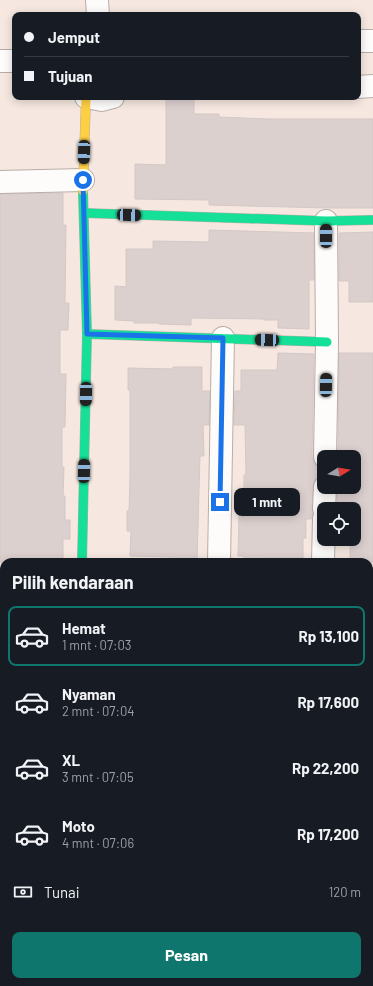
<!DOCTYPE html>
<html lang="id">
<meta charset="utf-8">
<style>
body{margin:0;font-family:Barlow,sans-serif;background:#20242c;color:#f1f3f6;height:100vh;display:flex;flex-direction:column;font-size:15px;white-space:nowrap}
*{box-sizing:border-box;margin:0}
p{font-size:13px;color:#9ea1a6}
.icon{flex:none;width:22px;height:22px;fill:none;stroke:currentColor;stroke-width:2;stroke-linecap:round;stroke-linejoin:round}
.map{position:relative;flex:1;overflow:hidden}
.panel{position:absolute;left:0px;top:558px;width:373px;height:428px;display:flex;flex-direction:column;background:#171b24;border-radius:12px 12px 0 0;box-shadow:0 2px 10px #0003}
.panel>*{flex:none}
.top-card{position:absolute;left:12px;top:12px;width:349px;height:88px;border-radius:8px;box-shadow:0 2px 10px #0003;display:grid;align-content:center;height:88px;padding:0 12px;background:#171b24}
.needle{width:26px;rotate:79deg}
.buttons{position:absolute;left:317px;top:450px;display:grid;gap:8px}
.buttons a{display:grid;place-items:center;width:44px;height:44px;border-radius:8px;background:#171b24;box-shadow:0 2px 10px #0003;font-size:20px}
.end{position:absolute;width:18px;height:18px;margin:-9px;border:5px solid #1a73e8;background:#fff;box-shadow:0 0 0 2px #fff}
.from{border-radius:50%}
.bubble{position:absolute;height:28px;border-radius:8px;background:#171b24;box-shadow:0 2px 10px #0003;font-size:13px;font-weight:700;line-height:28px;text-align:center}
.car{position:absolute;width:12px;height:24px;margin:-12px -6px;border-radius:5px;box-shadow:0 0 3px 1px #0007;background:linear-gradient(#222 24%,#8ab4d8 0 40%,#222 0 76%,#8ab4d8 0 86%,#222 0)}
.top-card b{display:flex;align-items:center;gap:14px;height:38px;font-size:15px}
.top-card b+b{border-top:1px solid #363941}
.top-card i{width:10px;height:10px;background:#f1f3f6}
ul{padding:0;list-style:none}
li{display:flex;align-items:center;gap:12px;height:60px;margin:0 8px 6px;padding:0 4px;border:2px solid transparent;border-radius:8px}
li div{flex:1}
li b{display:block;font-size:15px}
li em{font-style:normal;font-weight:700}
li.active{border-color:#0f766e}
li>.icon{width:36px;height:36px;stroke-width:1.5}
h2{padding:0 12px;font-size:18px;line-height:48px}
.pay{display:flex;align-items:center;gap:10px;height:44px;padding:0 12px;font-size:15px}
.pay p{margin-inline-start:auto}
.cta{display:flex;gap:8px;margin-top:auto;padding:8px 12px}
.cta a{flex:1;height:46px;border-radius:8px;background:#0f766e;color:#fff;font-size:16px;font-weight:700;line-height:46px;text-align:center}
.map>svg:first-child{display:block}
.building{fill:#dcd0cf;stroke:#d4c8c7}
.lines{fill:none;stroke-linecap:round;stroke-linejoin:round}
.street-casing{stroke:#b8ada7;stroke-width:24}
.fast-casing{stroke:#b8ada7;stroke-width:10}
.slow-casing{stroke:#b8ada7;stroke-width:10}
.street{stroke:#fefcfa;stroke-width:22}
.fast{stroke:#16e098;stroke-width:9}
.slow{stroke:#ffcf43;stroke-width:9}
.route{stroke:#1a73e8;stroke-width:5}
</style>
<div class="map">
<svg width="373" height="986" viewBox="0 0 373 986">
<rect width="100%" height="100%" fill="#f6e8e0"/>
<g class="building">
<path d="M166 97H194V114H219V117L269 119H373V208H326L209 205V200L135 199V164L166 165Z"/>
<path d="M63 193V225H66L65 303H69L68 330H60V374H66L65 427H62V467H64L63 496H65V520H70V539H63V562H0V194Z"/>
<path d="M209 230 314 233V280H309V329L278 328V320H264V319L191 318V325L159 324V323H134V321L115 320V286L126 287V249H153V241L209 242Z"/>
<path d="M373 232V302H349V281H339V233Z"/>
<path d="M278 353 314 354 312 457 314 463 318 467 324 469V475L319 476 315 480 313 486 312 508 313 514 311 519H306V538H303V558H268V562H244V556H238L239 516H244V475H246L245 425H234L235 391H241V370H277Z"/>
<path d="M339 353H373V562H350V542H348V539H354V509H337V487H354V457H338Z"/>
<path d="M173 367H202V391H210L209 425H203L204 456H200L197 562H171V557L130 556 131 531H127V511H129L130 477V390H128V368L173 369Z"/>
</g>
<g class="lines">
<g class="street-casing">
<g id="street">
<path d="M97 0 98 15"/>
<path d="M358 41H373"/>
<path d="M0 61H15"/>
<path d="M358 87 373 86"/>
<path d="M86 97 102 100 113 97"/>
<path d="M0 182 83 180"/>
<path d="M325 457 327 342 326 221"/>
<path d="M324 509 325 487"/>
<path d="M219 562 223 338"/>
<path d="M323 562 324 519"/>
<path d="M369 585 373 586"/>
<path d="M0 677H4"/>
<path d="M187 982 207 986"/>
<path d="M325 982V986"/>
</g>
</g>
<g class="fast-casing">
<g id="fast">
<path d="M84 213 326 221 373 220"/>
<path d="M87 334 327 342"/>
<path d="M82 562 87 334 83 191"/>
<path d="M0 985 76 986"/>
</g>
</g>
<g class="slow-casing">
<path id="slow" d="M83 191 86 97"/>
</g>
<use href="#street" class="street"/>
<use href="#fast" class="fast"/>
<use href="#slow" class="slow"/>
</g>
<g class="lines">
<path class="route" d="M83 180 87 334 223 338 220 502"/>
</g>
</svg>
<div class="buttons">
<a><svg class="needle" viewBox="-14 -14 28 28"><path d="M0-13l5 13h-10z" fill="#e53935"/><path d="M0 13l5-13h-10z" fill="#9ea1a6"/></svg></a>
<a><svg class="icon" aria-label="locate" viewBox="0 0 24 24"><circle cx="12" cy="12" r="6"/><path d="M12 2v4M12 18v4M2 12h4M18 12h4"/></svg></a>
</div>
<i class="end from" style="left:83px;top:180px"></i>
<i class="end" style="left:220px;top:502px"></i>
<div class="bubble" style="left:234px;top:488px;width:66px">1 mnt</div>
<i class="car" style="left:84px;top:152px;rotate:182deg"></i>
<i class="car" style="left:129px;top:215px;rotate:92deg"></i>
<i class="car" style="left:326px;top:236px;rotate:0deg"></i>
<i class="car" style="left:267px;top:340px;rotate:272deg"></i>
<i class="car" style="left:326px;top:385px;rotate:1deg"></i>
<i class="car" style="left:86px;top:394px;rotate:181deg"></i>
<i class="car" style="left:84px;top:471px;rotate:1deg"></i>
<div class="top-card">
<b><i class="from"></i>Jemput</b>
<b><i></i>Tujuan</b>
</div>
<section class="panel">
<h2>Pilih kendaraan</h2>
<ul>
<li class="active"><svg class="icon" aria-label="car" viewBox="0 0 24 24"><path d="M5 17H2v-5l4-1 3-4h7l3 4 3 1v5h-3M9 17h6M6 11h13"/><circle cx="7" cy="17" r="2"/><circle cx="17" cy="17" r="2"/></svg><div><b>Hemat</b><p>1 mnt · 07:03</p></div><em>Rp 13,100</em></li>
<li><svg class="icon" aria-label="car" viewBox="0 0 24 24"><path d="M5 17H2v-5l4-1 3-4h7l3 4 3 1v5h-3M9 17h6M6 11h13"/><circle cx="7" cy="17" r="2"/><circle cx="17" cy="17" r="2"/></svg><div><b>Nyaman</b><p>2 mnt · 07:04</p></div><em>Rp 17,600</em></li>
<li><svg class="icon" aria-label="car" viewBox="0 0 24 24"><path d="M5 17H2v-5l4-1 3-4h7l3 4 3 1v5h-3M9 17h6M6 11h13"/><circle cx="7" cy="17" r="2"/><circle cx="17" cy="17" r="2"/></svg><div><b>XL</b><p>3 mnt · 07:05</p></div><em>Rp 22,200</em></li>
<li><svg class="icon" aria-label="car" viewBox="0 0 24 24"><path d="M5 17H2v-5l4-1 3-4h7l3 4 3 1v5h-3M9 17h6M6 11h13"/><circle cx="7" cy="17" r="2"/><circle cx="17" cy="17" r="2"/></svg><div><b>Moto</b><p>4 mnt · 07:06</p></div><em>Rp 17,200</em></li>
</ul>
<div class="pay"><svg class="icon" aria-label="cash" viewBox="0 0 24 24"><path d="M3 7h18v10H3z"/><circle cx="12" cy="12" r="2"/></svg>Tunai<p>120 m</p></div>
<div class="cta"><a>Pesan</a></div>
</section>
</div>
